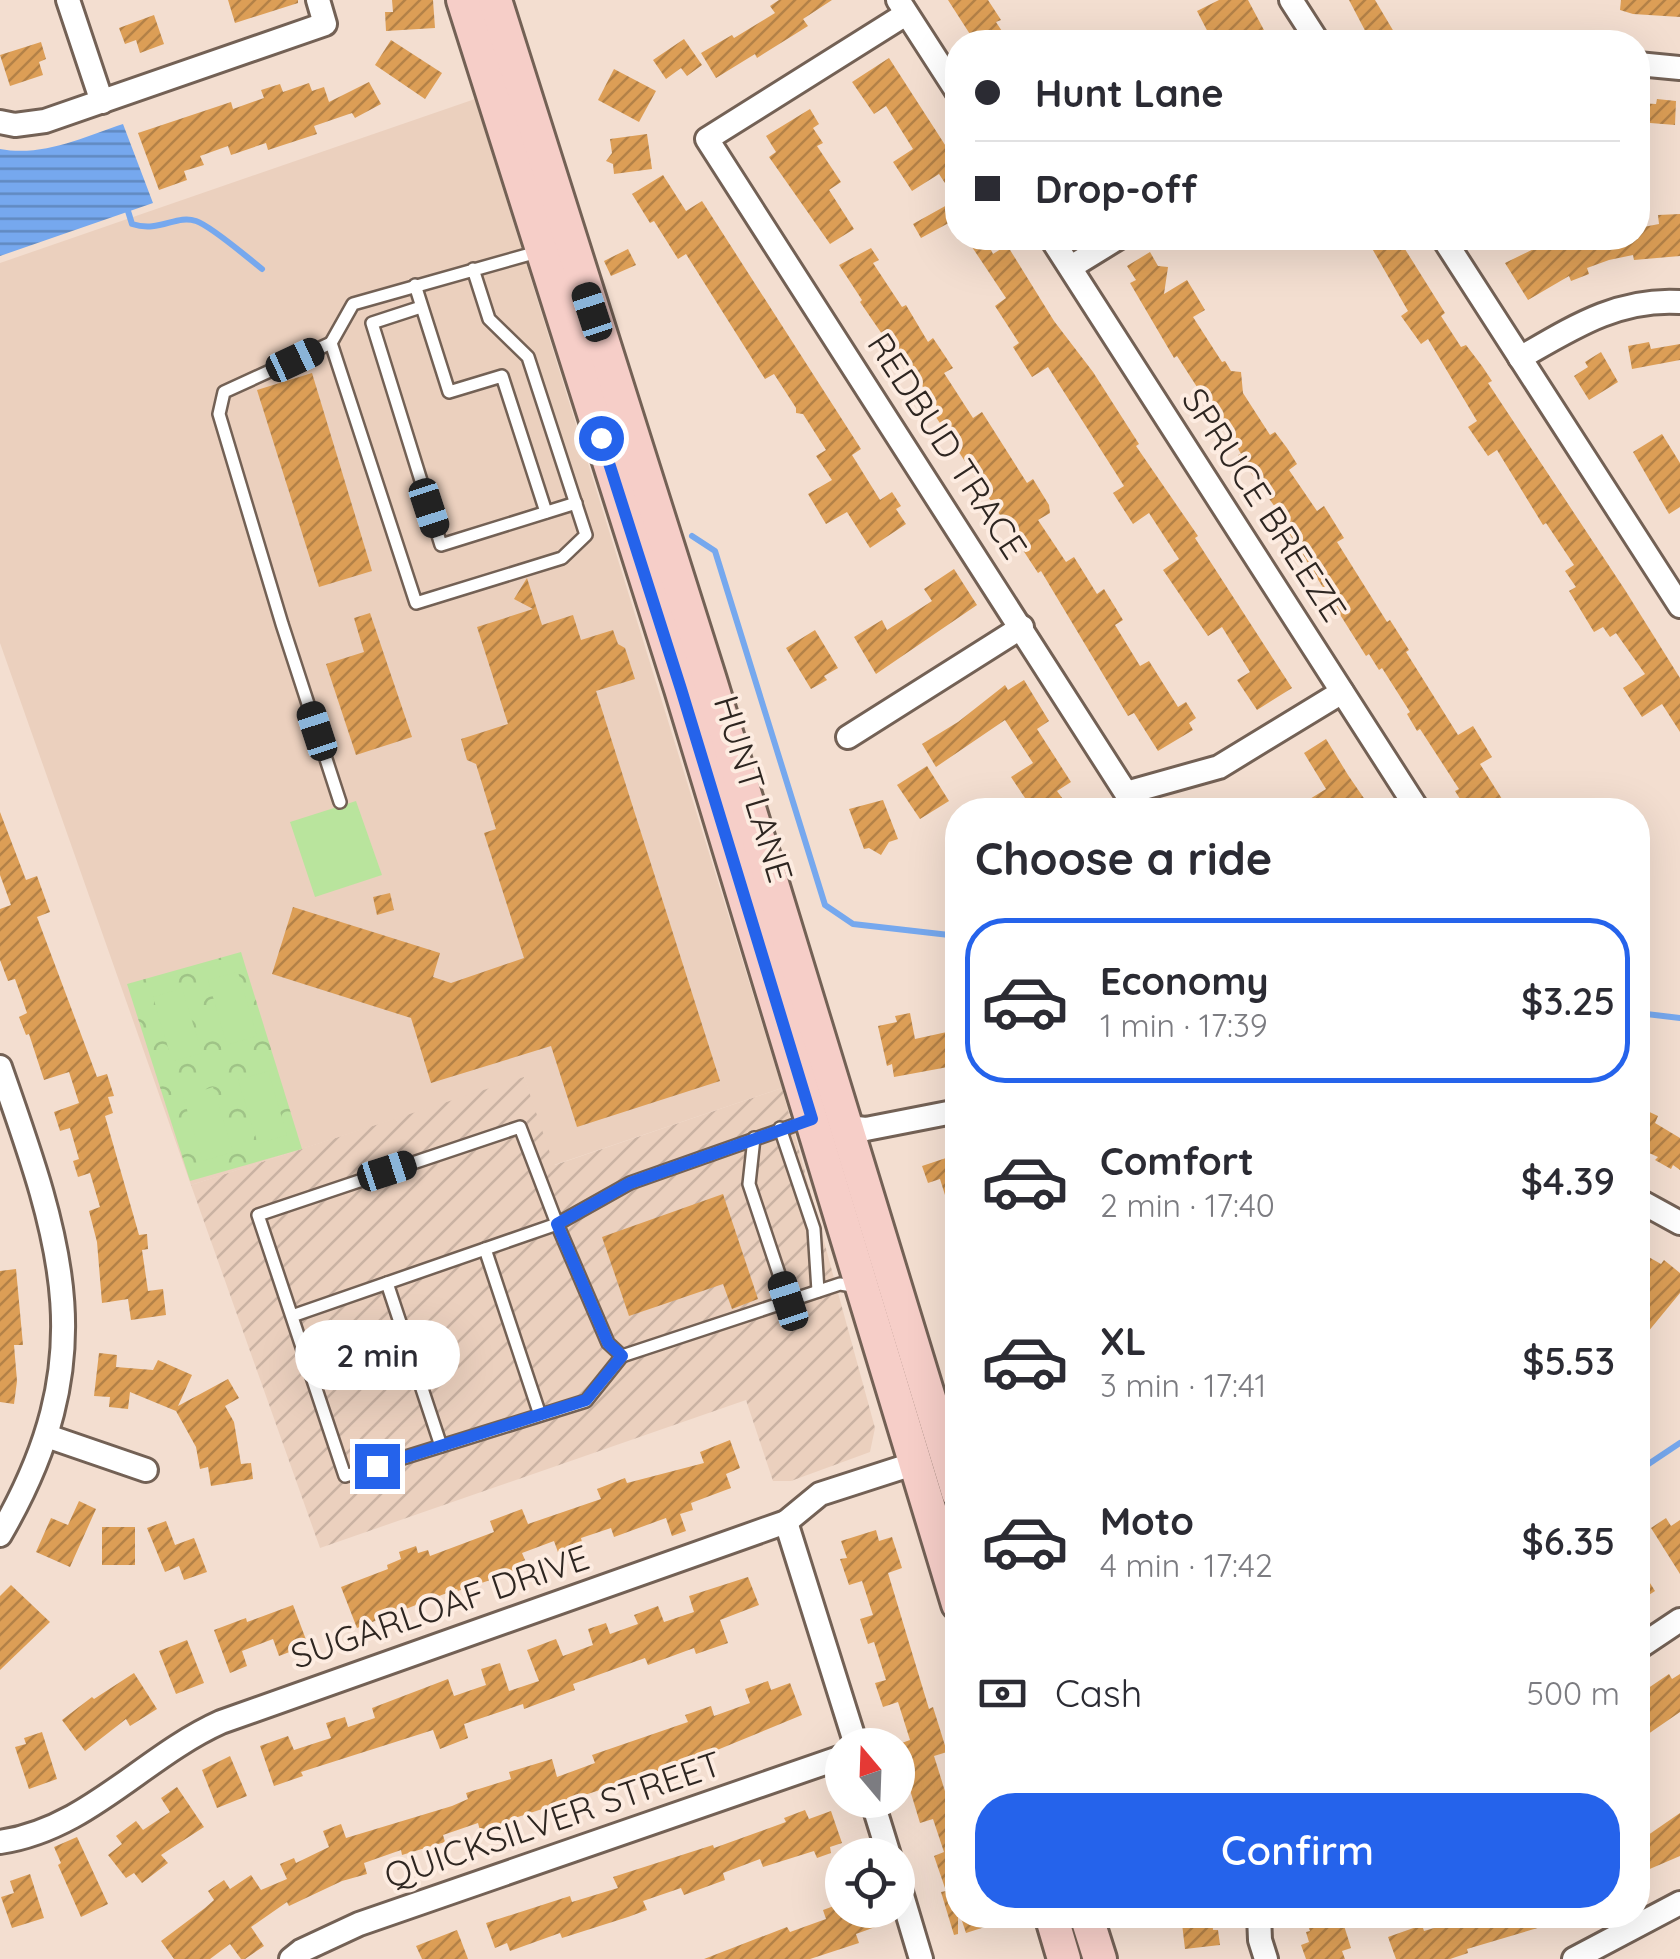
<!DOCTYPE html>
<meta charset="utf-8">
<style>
body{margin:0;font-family:Quicksand,sans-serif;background:#f7f7f7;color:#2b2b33;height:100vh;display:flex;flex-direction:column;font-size:38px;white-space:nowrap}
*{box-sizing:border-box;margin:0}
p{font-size:32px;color:#7c7c81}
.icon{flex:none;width:55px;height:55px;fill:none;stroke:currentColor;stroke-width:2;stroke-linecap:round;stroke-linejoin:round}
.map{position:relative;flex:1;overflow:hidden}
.details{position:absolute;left:945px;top:798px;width:705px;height:1130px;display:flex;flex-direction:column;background:#fff;border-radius:40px;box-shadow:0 10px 40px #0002}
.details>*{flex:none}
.top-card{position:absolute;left:945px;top:30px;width:705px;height:220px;border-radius:40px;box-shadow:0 10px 40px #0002;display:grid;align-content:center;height:220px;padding:0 30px;background:#fff}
.needle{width:65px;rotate:341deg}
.fabs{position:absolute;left:825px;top:1728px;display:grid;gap:20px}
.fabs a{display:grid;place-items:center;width:90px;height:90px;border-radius:50%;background:#fff;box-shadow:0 10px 40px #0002;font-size:50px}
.end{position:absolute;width:45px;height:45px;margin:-22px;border:12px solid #2563eb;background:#fff;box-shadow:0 0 0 5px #fff}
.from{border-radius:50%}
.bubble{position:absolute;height:70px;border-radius:35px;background:#fff;box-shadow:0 10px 40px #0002;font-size:32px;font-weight:600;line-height:70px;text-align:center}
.car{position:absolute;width:30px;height:60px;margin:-30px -15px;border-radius:12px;box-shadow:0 0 8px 2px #0007;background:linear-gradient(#222 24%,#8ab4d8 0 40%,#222 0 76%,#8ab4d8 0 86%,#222 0)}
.top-card b{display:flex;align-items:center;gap:35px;height:95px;font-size:38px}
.top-card b+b{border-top:2px solid #e1e1e2}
.top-card i{width:25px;height:25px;background:#2b2b33}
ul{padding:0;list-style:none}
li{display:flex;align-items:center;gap:30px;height:165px;margin:0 20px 15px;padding:0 10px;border:5px solid transparent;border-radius:40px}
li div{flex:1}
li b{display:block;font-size:38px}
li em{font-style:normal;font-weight:600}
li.current{border-color:#2563eb}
li>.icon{width:90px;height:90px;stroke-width:1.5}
h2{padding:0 30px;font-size:45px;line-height:120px}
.pay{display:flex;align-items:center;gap:25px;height:110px;padding:0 30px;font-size:38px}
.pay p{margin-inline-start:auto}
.action{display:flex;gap:20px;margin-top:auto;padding:20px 30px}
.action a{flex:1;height:115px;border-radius:40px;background:#2563eb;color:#fff;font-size:40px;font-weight:600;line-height:115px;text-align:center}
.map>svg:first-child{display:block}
.industrial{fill:url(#industrial-furrows)}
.built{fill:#ebd0be}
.forest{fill:url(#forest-crowns)}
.garden{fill:#b9e49d}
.water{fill:url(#water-rules)}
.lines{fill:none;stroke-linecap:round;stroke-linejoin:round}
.stream{stroke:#76a8ee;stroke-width:6}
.building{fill:url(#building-hatch)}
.lane-casing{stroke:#736155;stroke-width:16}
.street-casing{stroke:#736155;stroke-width:28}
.secondary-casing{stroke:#736155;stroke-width:38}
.lane{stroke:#fff;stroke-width:11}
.street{stroke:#fff;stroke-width:22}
.secondary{stroke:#f6cec8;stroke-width:32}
.route{stroke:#2563eb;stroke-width:12}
.labels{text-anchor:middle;stroke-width:8;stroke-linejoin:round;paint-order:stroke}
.street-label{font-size:35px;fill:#2e2621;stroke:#fdece1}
</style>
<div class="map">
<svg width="1680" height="1959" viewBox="0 0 1680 1959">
<defs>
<pattern id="industrial-furrows" width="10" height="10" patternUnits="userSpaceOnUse" patternTransform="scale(2.5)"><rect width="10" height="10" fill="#ebd0be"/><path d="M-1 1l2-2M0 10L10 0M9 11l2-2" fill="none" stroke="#cab2a3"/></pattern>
<pattern id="forest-crowns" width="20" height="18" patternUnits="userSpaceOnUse" patternTransform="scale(2.5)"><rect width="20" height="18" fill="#b9e49d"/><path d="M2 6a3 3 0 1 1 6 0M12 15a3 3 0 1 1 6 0" fill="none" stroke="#9fc387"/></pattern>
<pattern id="water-rules" width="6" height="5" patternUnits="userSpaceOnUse" patternTransform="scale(2.5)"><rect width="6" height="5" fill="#76a8ee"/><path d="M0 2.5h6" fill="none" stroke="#6189c0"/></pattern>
<pattern id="building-hatch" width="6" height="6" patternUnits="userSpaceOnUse" patternTransform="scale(2.5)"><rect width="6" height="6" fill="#dc9e56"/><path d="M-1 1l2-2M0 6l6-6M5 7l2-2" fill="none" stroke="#b38147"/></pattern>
</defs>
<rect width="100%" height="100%" fill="#f3ded0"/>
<path class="industrial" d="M524 1076 555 1165 782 1088 875 1428 870 1452 791 1481H773L746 1400 320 1548 191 1185Z"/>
<path class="built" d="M475 99 782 1088 554 1165 524 1077 191 1185 0 643V263Z"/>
<path class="forest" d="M241 952 302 1149 190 1181 127 984Z"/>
<g class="garden">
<path d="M356 801 382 875 315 897 290 822Z"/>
<path d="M238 972 257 1036 227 1045 208 980Z"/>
<path d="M182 988 202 1053 172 1061 153 997Z"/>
<path d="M268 1071 287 1135 258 1144 238 1080Z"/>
<path d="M213 1087 233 1152 203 1161 183 1097Z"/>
</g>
<path class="water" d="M123 124 153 203 0 256V149C43 157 84 137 123 124Z"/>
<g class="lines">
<g class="stream">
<path d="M128 211 132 224C160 233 176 214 196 221 211 226 247 257 262 269"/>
<path d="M692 536 715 551 825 905 853 924 958 936"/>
<path d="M1638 1013 1680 1018"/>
<path d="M1638 1471 1680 1443"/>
</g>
</g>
<g class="building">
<path d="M228 0H298V3L235 23Z"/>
<path d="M392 0H433L435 28 386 31 385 12H393Z"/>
<path d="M779 0H832L803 19 808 26 757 58 755 54 716 78 701 53 732 35 734 38 775 13 770 6Z"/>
<path d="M948 0H988L1001 20 996 22 1009 42H975Z"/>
<path d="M1219 0H1248L1265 32 1260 35 1265 42H1213L1197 11Z"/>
<path d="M1349 0H1375L1397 37 1388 42H1371Z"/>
<path d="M1621 0H1680V17L1633 14 1620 10Z"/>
<path d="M154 15 164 44 140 53 136 40 125 44 119 28Z"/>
<path d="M684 39 702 65 687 76 681 68 666 79 653 60Z"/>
<path d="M391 40 442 73 425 99 375 65Z"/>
<path d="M41 42 46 59 39 62 43 75 10 86 0 55Z"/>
<path d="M889 58 958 165V218L921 238 913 224 956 200 939 174 912 191 893 162 913 149 886 106 874 114 852 82Z"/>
<path d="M614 69 656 91 639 122 598 100Z"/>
<path d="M369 82 381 104 355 118 352 113 314 126 317 134 268 150 266 143 231 155 228 146 200 156 204 165 184 171 187 180 159 190 138 133 231 102 233 109 264 98 261 90 280 84 283 92 309 83 312 91 324 87 329 102Z"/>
<path d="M1657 99 1676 101 1675 125 1638 122V103L1656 104Z"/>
<path d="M810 109 819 124 813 128 823 143 817 146 841 182 829 190 854 229 830 244 769 157 776 152 766 136Z"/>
<path d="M647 134 652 169 614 174 613 164 606 161 612 153 610 139Z"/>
<path d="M663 175 686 211 702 201 861 449 852 455 880 500 892 492 901 506 896 509 906 524 870 548 847 512 826 524 808 494 832 480 816 456 826 450 803 414 796 413V408L774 374 765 379 686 254 678 259 654 221 650 223 632 194Z"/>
<path d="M1680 214V256L1634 260 1633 255 1609 260 1587 268 1589 274 1571 281 1569 276 1528 300 1505 263 1556 238H1638V228L1659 224 1658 215Z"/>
<path d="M966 238H985L993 254 1007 245 1054 321 1093 372 1139 444 1136 446 1198 536 1195 538 1292 688 1257 710 1237 680 1250 672 1222 627 1208 636 1163 570 1179 559 1149 513 1133 524 1113 493 1124 486 1048 367 1032 377 1013 347 1019 343 995 306 1006 298Z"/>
<path d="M1366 238H1398L1445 313 1441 316 1461 347 1466 345 1482 366 1492 381 1488 383 1625 590 1680 678V732L1662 704 1642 717 1623 688 1645 674 1616 633 1610 637 1603 627 1594 632 1569 591 1576 587 1565 571 1574 565 1546 523 1543 525 1497 450 1488 456 1468 427 1477 421 1428 339 1421 344 1401 316 1408 311Z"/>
<path d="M871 248 879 260 873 263 902 307 906 305 928 342 933 338 953 368 944 373 973 418 982 412 1027 483 1033 479 1049 505 1050 513 1038 520 1066 562 1074 557 1097 594 1104 589 1123 620 1115 625 1140 666 1149 661 1178 707 1186 702 1196 718 1189 723 1193 730 1158 751 1134 713 1128 716 1041 571 1038 573 932 411 937 407 920 383 917 385 860 302 862 300 839 265Z"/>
<path d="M628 249 636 265 611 276 604 261Z"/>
<path d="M1150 252 1158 266 1168 267 1164 294 1187 280 1205 310 1193 317 1222 362 1225 361 1231 371 1241 372 1243 393 1270 435 1275 432 1287 448 1297 464 1289 470 1317 511 1324 506 1344 538 1337 542 1387 622 1390 620 1409 650 1406 652 1458 735 1473 726 1492 757 1480 764 1509 810H1467L1455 791 1459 789 1420 729 1417 731 1407 714 1410 712 1382 668 1379 670 1369 654 1366 656 1287 530 1290 528 1238 455 1241 454 1212 402 1208 404 1177 356 1174 358 1130 283 1136 280 1127 266Z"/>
<path d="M1649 342 1651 349 1680 344V360L1632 369 1628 346Z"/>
<path d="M1601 352 1618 382 1589 400 1574 376 1588 367 1585 362Z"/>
<path d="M312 373 372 571 319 587 257 390Z"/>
<path d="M1662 434 1680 463V507L1669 514 1633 452Z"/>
<path d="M954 569 977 605 876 674 854 637 882 620 887 630 932 601 924 589Z"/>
<path d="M527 578 542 625 573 615 581 640 613 630 618 644 625 648 635 679 596 691 720 1081 577 1127 551 1046 431 1083 411 1018 272 974 293 907 440 953 433 977 451 983 524 958 484 833 496 829 476 764 467 760 461 739 508 724 477 627 533 609 514 599Z"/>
<path d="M370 613 412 737 356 755 326 664 364 652 354 618Z"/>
<path d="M815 630 838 668 824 676 827 680 811 689 786 648Z"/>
<path d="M1024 680 1049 721 1037 729 1071 782 1057 791 1071 810H1033L1011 777 1033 763 1005 720 936 767 922 744 958 722 1005 685 1008 690Z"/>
<path d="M1326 739 1348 775 1372 810H1292L1326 789 1304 753Z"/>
<path d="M927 766 949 801 920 819 897 785Z"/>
<path d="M883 800 898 839 889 842 881 855 869 848 864 849 849 809Z"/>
<path d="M0 812 26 880 37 876 50 912 37 917 97 1077 107 1074 114 1096 108 1097 113 1113 105 1116 139 1235 147 1234 148 1249 142 1250 148 1291 163 1289 166 1315 131 1320 128 1299 102 1303 97 1242 89 1211 100 1207 90 1173 78 1177 73 1161 79 1159 70 1128 60 1131 54 1112 79 1103 69 1072 44 1080 29 1034 26 1035 19 1017 27 1013 15 979 8 981 0 960V909L11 905 0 875Z"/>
<path d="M390 893 394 910 377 915 373 897Z"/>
<path d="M910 1013 915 1039 956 1030 958 1059 947 1062 948 1067 894 1077 892 1064 887 1066 878 1026 897 1022 895 1016Z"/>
<path d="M1641 1108 1658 1116 1655 1123 1680 1138V1170L1673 1165 1671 1169 1655 1160 1658 1157 1638 1148V1117Z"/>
<path d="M958 1154V1223L954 1224 940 1179 928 1183 922 1166Z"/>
<path d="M723 1194 758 1299 732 1309 723 1284 629 1316 602 1237Z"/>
<path d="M1638 1251 1661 1264 1664 1260 1680 1273V1293L1638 1344Z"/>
<path d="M16 1269 23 1345H14L17 1381 14 1404 0 1402V1271Z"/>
<path d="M99 1353 117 1355 116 1367 153 1370 158 1360 192 1375 178 1406 228 1379 239 1398 225 1406 234 1422 241 1464 251 1463 253 1479 211 1486 208 1467 200 1469 196 1447 176 1411 130 1392 128 1409 109 1407 110 1397 94 1396Z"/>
<path d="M730 1440 740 1468 726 1474 731 1488 691 1503 693 1510 680 1514 686 1531 672 1536 666 1518 614 1537 611 1528 581 1538 583 1547 559 1555 554 1541 522 1553 528 1567 458 1591 457 1589 357 1628 341 1587 388 1569 387 1565 401 1559 399 1552 416 1546 418 1553 428 1550 430 1556 494 1532 490 1521 522 1509 528 1524 601 1499 597 1489 625 1478 627 1483 704 1463 700 1452Z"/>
<path d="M79 1501 96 1509 70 1567 36 1552 51 1518 68 1525Z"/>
<path d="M1666 1518 1671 1526 1680 1520V1574L1651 1528Z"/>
<path d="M166 1521 175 1545 194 1538 207 1572 184 1580 179 1566 165 1572 147 1528Z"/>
<rect x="102" y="1527" width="33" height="38"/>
<path d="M876 1530 879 1541 892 1537 902 1568 888 1573 929 1709 933 1707 947 1752 934 1756 958 1833V1934L954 1935 941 1892 946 1891 934 1856 944 1852 933 1819 920 1823 907 1780 910 1779 899 1744 910 1740 898 1702 883 1707 875 1683 886 1680 874 1642 868 1644 860 1619 873 1615 862 1581 849 1585 840 1559 847 1558 841 1541Z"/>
<path d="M1638 1564 1655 1591 1638 1602Z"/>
<path d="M748 1577 759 1605 720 1620 728 1643 696 1654 694 1648 648 1665 645 1658 573 1684 575 1690 524 1709 523 1704 464 1724 468 1738 440 1749 433 1730 301 1772 303 1776 274 1786 260 1746 288 1736 294 1750 331 1738 326 1723 345 1717 348 1727 375 1718 372 1708 448 1679 454 1696 486 1685 481 1669 500 1663 509 1691 539 1681 527 1650 556 1639 563 1656 593 1645 588 1629 606 1623 610 1634 638 1624 634 1615 658 1606 664 1622 694 1612 689 1596Z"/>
<path d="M11 1585 50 1622 0 1670V1596Z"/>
<path d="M293 1605 308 1645 279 1656 273 1639 242 1651 247 1666 230 1673 214 1630 246 1618 247 1622Z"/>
<path d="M187 1640 204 1683 176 1694 159 1651Z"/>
<path d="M134 1673 157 1709 130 1726 126 1719 85 1751 62 1720 92 1697 94 1699Z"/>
<path d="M1669 1674 1672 1679 1680 1674V1712L1638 1741V1695Z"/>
<path d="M768 1681 771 1690 790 1683 802 1715 700 1757 503 1822 504 1826 481 1834 478 1823 443 1835 445 1842 402 1855 401 1850 364 1863 367 1874 342 1881 289 1906 287 1902 251 1927 264 1946 245 1959H241L230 1944 210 1959H174L161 1941 205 1908 214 1900 208 1891 224 1880 230 1889 251 1875 261 1890 287 1879 280 1864 294 1858 296 1863 329 1847 323 1831 341 1824 346 1838 452 1806 468 1799 466 1793 511 1779 509 1772 552 1759 557 1777 595 1763 592 1755 688 1722 685 1715 711 1706 714 1716 750 1703 745 1689Z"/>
<path d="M42 1732 57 1779 29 1789 15 1747 26 1744 24 1738Z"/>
<path d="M230 1756 247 1796 217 1808 202 1770Z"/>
<path d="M177 1787 204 1827 161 1855 168 1863 142 1883 134 1873 126 1878 108 1855 122 1844 116 1836 136 1821 143 1830 170 1812 161 1798Z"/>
<path d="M805 1810 809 1819 831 1811 842 1843 830 1847 831 1853 817 1858 814 1851 763 1867 760 1859 723 1873 725 1880 684 1895 681 1888 643 1901 647 1910 628 1917 562 1938 560 1933 510 1951 507 1943 495 1948 486 1923 570 1896 572 1902 618 1888 613 1877 713 1845 714 1848 786 1822 784 1818Z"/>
<path d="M1680 1813V1856L1638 1874V1842Z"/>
<path d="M77 1837 108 1904 81 1917 58 1865 61 1863 54 1847Z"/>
<path d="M30 1874 44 1918 12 1928 1 1897 14 1893 10 1881Z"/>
<path d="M842 1903V1910H872L878 1926 856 1934 859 1943 810 1959H704L787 1927 790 1932 826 1919 823 1910Z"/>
<path d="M960 1915H1012L1013 1918 966 1933Z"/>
<path d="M1181 1915H1212L1213 1930H1218L1220 1945 1185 1949Z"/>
<path d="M1478 1915H1571V1918L1467 1949 1468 1953 1450 1959H1396L1388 1937 1422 1925 1424 1931Z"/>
<path d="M1341 1916 1351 1948 1342 1951 1345 1959H1306L1301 1945 1309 1942 1306 1932 1310 1931 1308 1926Z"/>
<path d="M457 1930 468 1959H422L416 1946Z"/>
</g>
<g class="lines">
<g class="lane-casing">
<g id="lane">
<path d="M473 269 489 319 528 357 586 535 562 558 416 603 331 343 353 304 541 251"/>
<path d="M415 285 449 392 502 376 546 512"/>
<path d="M421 307 372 323 441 545 576 503"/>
<path d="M331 343 224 392 219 414 282 624 340 802"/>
<path d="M809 1120 630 1183 557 1224 608 1343 622 1356 840 1284 859 1287"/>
<path d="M780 1128 814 1229 818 1291"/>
<path d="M754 1138 749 1184 788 1301"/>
<path d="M485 1249 540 1415"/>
<path d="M387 1283 441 1446"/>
<path d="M292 1316 557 1224 520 1127 258 1215 345 1476 586 1401 622 1356"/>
</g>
</g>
<g class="street-casing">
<g id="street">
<path d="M68 0 102 102"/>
<path d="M898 0 958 93"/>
<path d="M1291 0 1318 42"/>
<path d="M906 14 707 139 1126 793 1219 767 1342 692"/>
<path d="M1638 64 1680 68"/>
<path d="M0 122 15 125 45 121 325 24 318 0"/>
<path d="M1051 238 1418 810"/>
<path d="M1443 238 1680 606"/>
<path d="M1071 267 1118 238"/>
<path d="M1520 358C1572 328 1618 298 1680 302"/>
<path d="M848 737 1022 627"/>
<path d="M0 1067C63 1246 103 1358 0 1535"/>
<path d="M847 1127 866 1129 958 1111"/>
<path d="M1638 1200 1680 1223"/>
<path d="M47 1436 146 1470"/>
<path d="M786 1522 856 1745"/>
<path d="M1638 1648 1680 1620"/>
<path d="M872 1800 889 1855"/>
<path d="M0 1842C88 1829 143 1757 221 1722L786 1522 820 1494 916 1463"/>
<path d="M898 1882 921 1959"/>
<path d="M1259 1915 1260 1940 1266 1959"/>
<path d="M291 1959 301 1951 359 1924 842 1757"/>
<path d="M1574 1959 1680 1903"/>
</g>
</g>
<g class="secondary-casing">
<g id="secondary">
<path d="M463 0 681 689 958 1604"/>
<path d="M495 0 710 680 958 1493"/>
<path d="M1051 1915 1064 1959"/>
<path d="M1086 1915 1100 1959"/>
</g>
</g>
<use href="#lane" class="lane"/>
<use href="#street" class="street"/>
<use href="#secondary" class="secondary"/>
</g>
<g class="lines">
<path class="route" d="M377 1466 586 1400 622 1356 608 1343 557 1224 630 1183 812 1119 681 689 601 438"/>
</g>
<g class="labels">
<g class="street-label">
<text transform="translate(947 446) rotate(57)" y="12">REDBUD TRACE</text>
<text transform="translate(1264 505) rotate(57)" y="12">SPRUCE BREEZE</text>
<text transform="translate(753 789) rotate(73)" y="12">HUNT LANE</text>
<text transform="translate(440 1607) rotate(-19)" y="12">SUGARLOAF DRIVE</text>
<text transform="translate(553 1820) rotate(-19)" y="12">QUICKSILVER STREET</text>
</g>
</g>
</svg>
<div class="fabs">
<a><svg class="needle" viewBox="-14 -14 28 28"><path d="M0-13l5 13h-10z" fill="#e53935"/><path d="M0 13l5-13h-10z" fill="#7c7c81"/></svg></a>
<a><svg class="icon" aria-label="locate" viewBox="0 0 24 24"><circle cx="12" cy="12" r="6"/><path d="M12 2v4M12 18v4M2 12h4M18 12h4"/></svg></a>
</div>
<i class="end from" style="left:601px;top:438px"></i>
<i class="end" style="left:377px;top:1466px"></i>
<div class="bubble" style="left:295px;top:1320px;width:165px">2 min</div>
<i class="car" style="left:592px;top:312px;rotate:342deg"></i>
<i class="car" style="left:295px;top:360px;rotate:65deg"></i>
<i class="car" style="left:429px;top:508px;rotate:162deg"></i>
<i class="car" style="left:317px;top:731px;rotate:342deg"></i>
<i class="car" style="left:387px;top:1171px;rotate:72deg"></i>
<i class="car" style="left:788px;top:1301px;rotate:342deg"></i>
<div class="top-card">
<b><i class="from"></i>Hunt Lane</b>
<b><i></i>Drop-off</b>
</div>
<section class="details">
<h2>Choose a ride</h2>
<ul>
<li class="current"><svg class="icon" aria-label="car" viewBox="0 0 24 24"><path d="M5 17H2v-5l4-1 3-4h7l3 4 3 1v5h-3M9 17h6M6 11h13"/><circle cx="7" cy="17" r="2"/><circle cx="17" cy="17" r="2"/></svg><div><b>Economy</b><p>1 min · 17:39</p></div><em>$3.25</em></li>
<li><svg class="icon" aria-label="car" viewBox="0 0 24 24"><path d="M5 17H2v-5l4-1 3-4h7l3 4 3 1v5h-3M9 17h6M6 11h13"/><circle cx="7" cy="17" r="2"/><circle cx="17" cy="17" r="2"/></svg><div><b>Comfort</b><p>2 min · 17:40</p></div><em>$4.39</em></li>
<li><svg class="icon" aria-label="car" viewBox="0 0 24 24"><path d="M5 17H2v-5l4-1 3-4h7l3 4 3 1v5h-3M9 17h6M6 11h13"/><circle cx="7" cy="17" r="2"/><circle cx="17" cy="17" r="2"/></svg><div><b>XL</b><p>3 min · 17:41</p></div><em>$5.53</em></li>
<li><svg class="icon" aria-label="car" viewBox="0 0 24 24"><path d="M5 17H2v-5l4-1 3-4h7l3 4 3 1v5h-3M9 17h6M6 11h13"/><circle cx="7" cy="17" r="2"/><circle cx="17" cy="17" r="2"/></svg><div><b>Moto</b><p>4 min · 17:42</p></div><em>$6.35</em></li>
</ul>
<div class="pay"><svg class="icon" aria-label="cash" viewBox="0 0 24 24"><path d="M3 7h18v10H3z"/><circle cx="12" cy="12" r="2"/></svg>Cash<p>500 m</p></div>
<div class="action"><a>Confirm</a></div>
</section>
</div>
